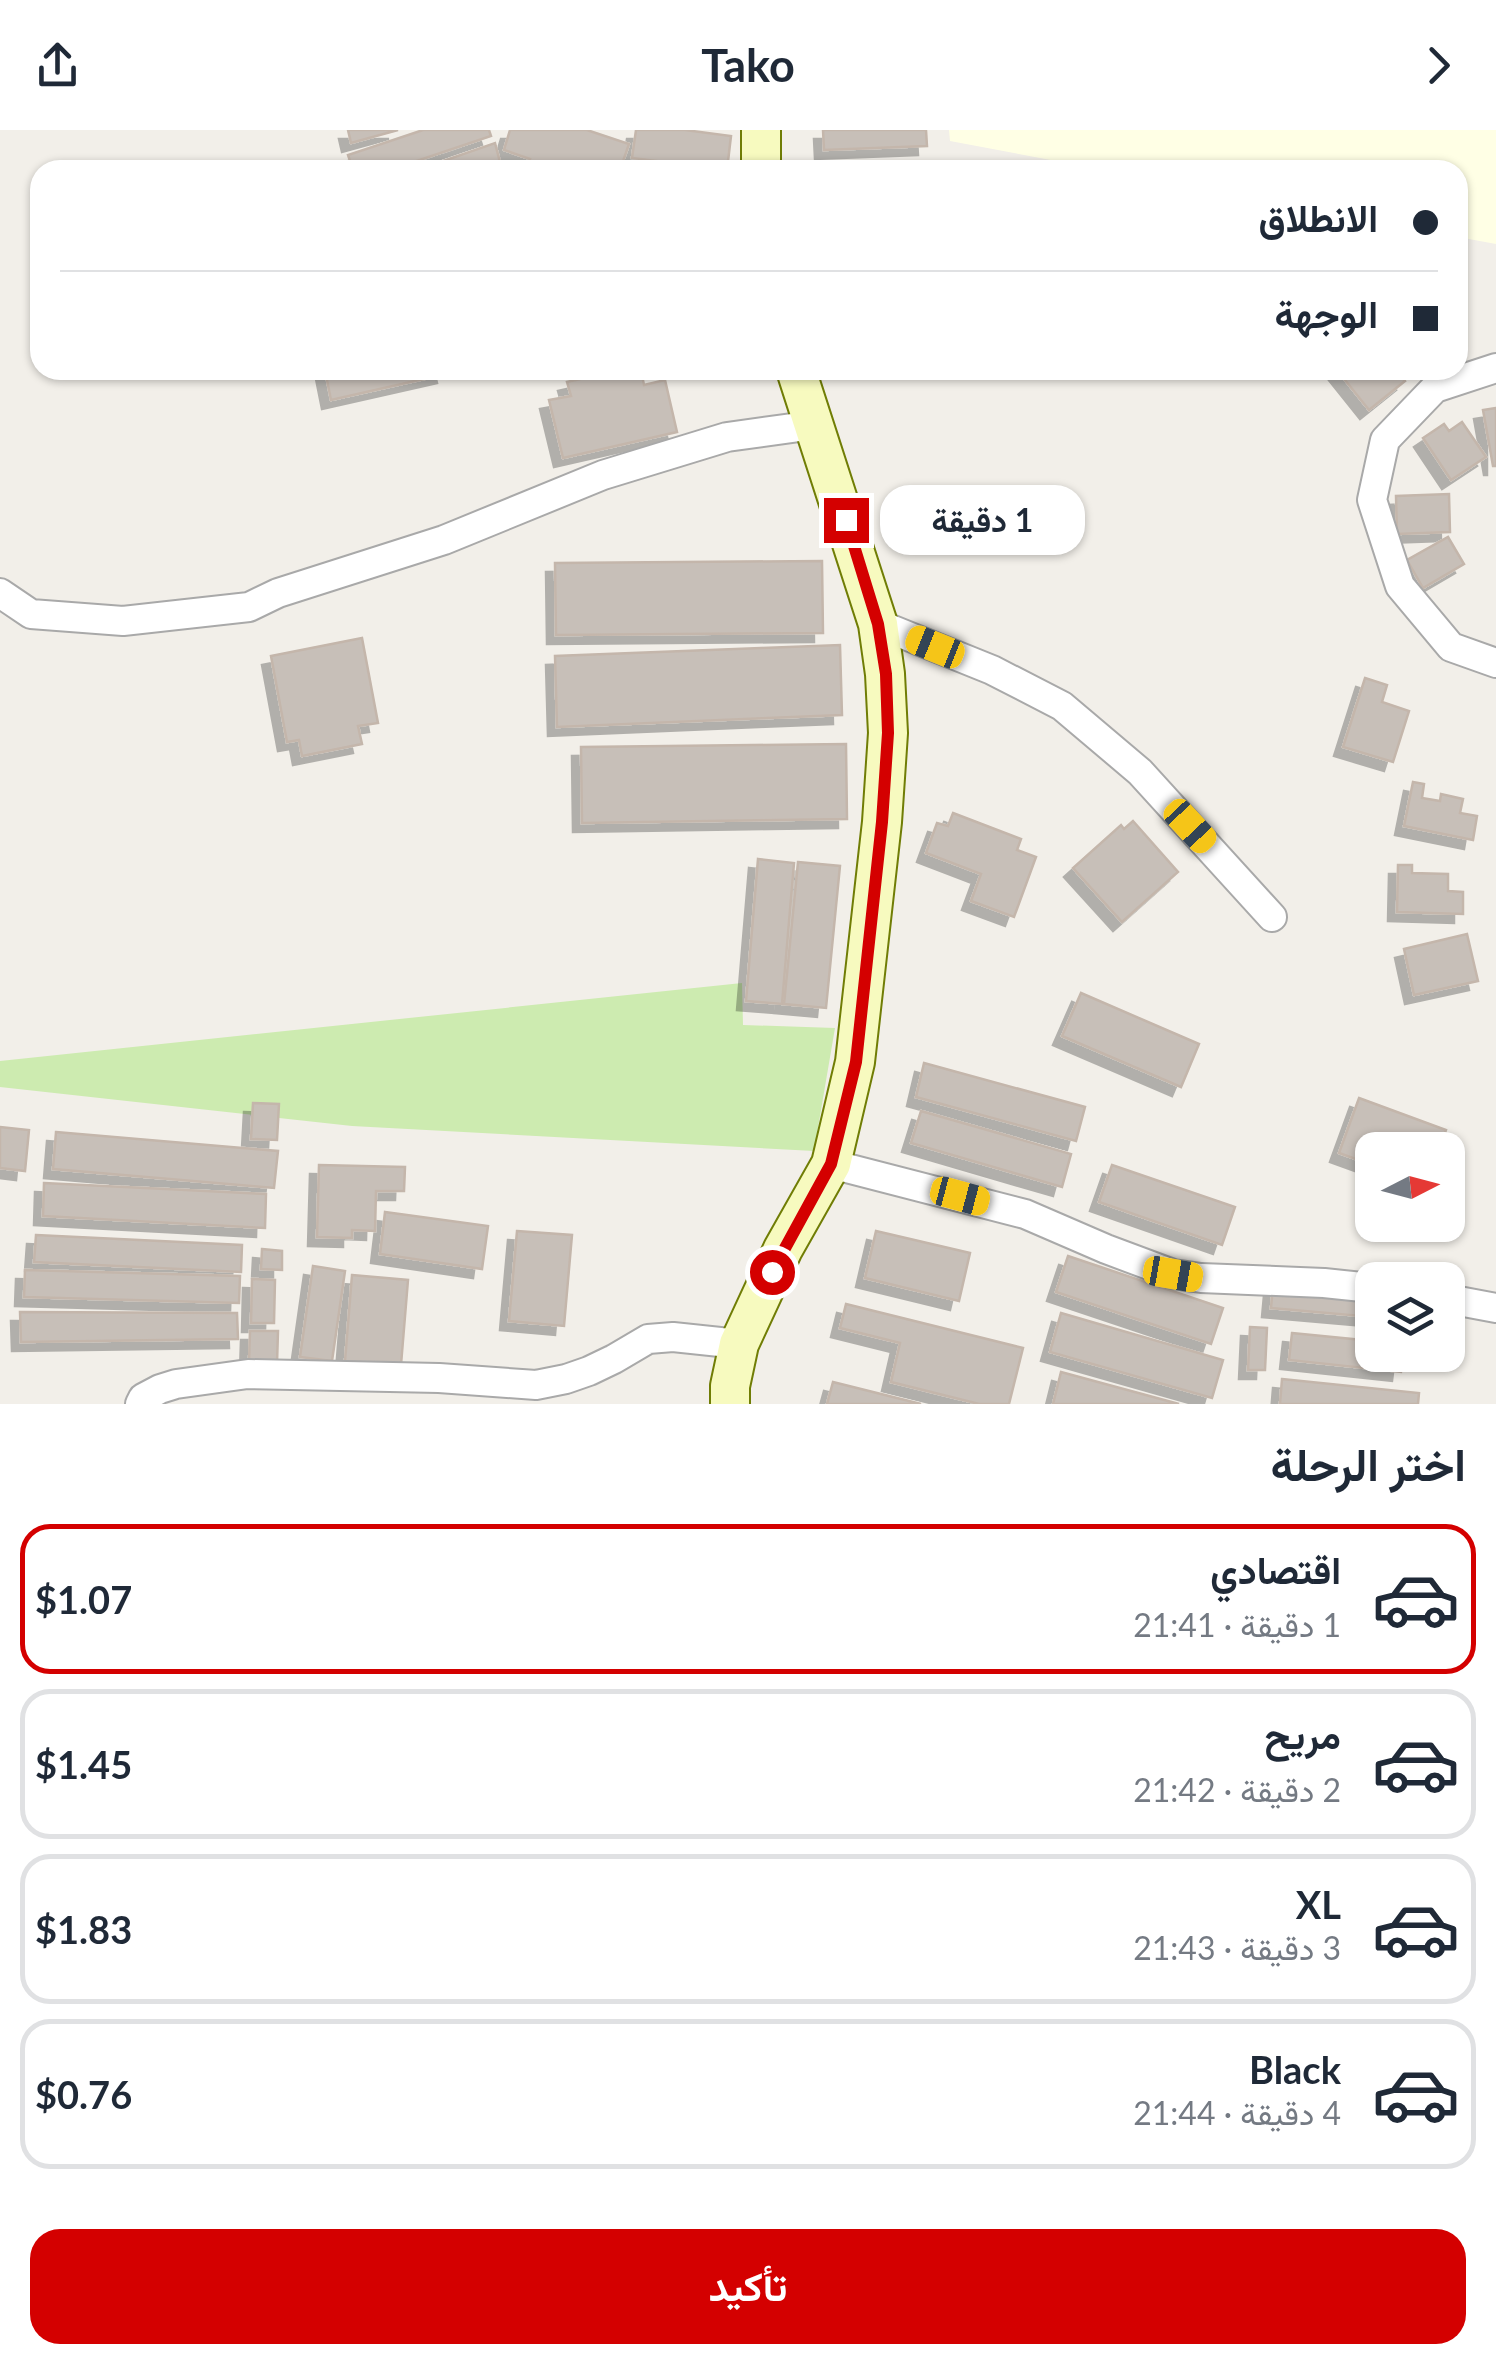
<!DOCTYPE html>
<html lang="ar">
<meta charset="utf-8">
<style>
body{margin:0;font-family:Lato,Vazirmatn,sans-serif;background:#f2f2f3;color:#1f2937;direction:rtl;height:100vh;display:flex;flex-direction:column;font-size:38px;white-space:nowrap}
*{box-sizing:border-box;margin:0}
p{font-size:32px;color:#747a83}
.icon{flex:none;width:55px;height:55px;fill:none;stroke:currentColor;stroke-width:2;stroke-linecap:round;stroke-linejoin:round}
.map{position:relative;height:1274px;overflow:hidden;direction:ltr}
.side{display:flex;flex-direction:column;background:#fff;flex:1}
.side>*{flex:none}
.guide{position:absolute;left:30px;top:30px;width:1438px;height:220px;border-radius:30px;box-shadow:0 2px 8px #0004;direction:rtl;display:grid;align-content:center;height:220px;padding:0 30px;background:#fff}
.needle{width:65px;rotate:84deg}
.buttons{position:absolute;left:1355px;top:1002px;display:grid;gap:20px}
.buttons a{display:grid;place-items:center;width:110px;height:110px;border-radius:20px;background:#fff;box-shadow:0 2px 8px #0004;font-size:50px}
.end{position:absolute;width:45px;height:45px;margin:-22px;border:12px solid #d40000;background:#fff;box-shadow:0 0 0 5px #fff}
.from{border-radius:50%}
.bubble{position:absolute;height:70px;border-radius:30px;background:#fff;box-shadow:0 2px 8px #0004;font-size:32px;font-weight:700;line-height:70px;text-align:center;direction:rtl}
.car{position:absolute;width:30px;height:60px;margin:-30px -15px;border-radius:12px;box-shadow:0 0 8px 2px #0007;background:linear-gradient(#f5c518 24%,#345 0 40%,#f5c518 0 76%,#345 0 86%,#f5c518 0)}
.guide b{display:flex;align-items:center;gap:35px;height:95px;font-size:38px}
.guide b+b{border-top:2px solid #e0e1e3}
.guide i{width:25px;height:25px;background:#1f2937}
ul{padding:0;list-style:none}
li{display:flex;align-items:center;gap:30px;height:150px;margin:0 20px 15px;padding:0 10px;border:5px solid #e0e1e3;border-radius:30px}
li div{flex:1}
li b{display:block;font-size:38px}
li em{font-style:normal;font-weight:700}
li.selected{border-color:#d40000}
li>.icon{width:90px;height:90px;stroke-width:1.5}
h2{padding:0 30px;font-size:45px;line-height:120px}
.cta{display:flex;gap:20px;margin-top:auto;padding:20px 30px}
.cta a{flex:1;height:115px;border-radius:30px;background:#d40000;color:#fff;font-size:40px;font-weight:700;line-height:115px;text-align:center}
header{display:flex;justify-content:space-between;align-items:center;height:130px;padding:0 30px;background:#fff;font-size:45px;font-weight:700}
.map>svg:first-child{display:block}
.education{fill:#ffffe5}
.grass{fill:#cdebb0}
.building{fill:#c7bfb8;stroke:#c4b6ab;stroke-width:2.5;filter:url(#shadow)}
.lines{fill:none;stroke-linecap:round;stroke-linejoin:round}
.street-casing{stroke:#a9a9a9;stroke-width:32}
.secondary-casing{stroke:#707d05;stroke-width:42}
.street{stroke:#fff;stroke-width:28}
.secondary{stroke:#f7fabf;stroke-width:38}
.route{stroke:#d40000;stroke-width:12}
</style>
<header><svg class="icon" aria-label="forward" viewBox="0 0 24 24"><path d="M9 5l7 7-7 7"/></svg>Tako<svg class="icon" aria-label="share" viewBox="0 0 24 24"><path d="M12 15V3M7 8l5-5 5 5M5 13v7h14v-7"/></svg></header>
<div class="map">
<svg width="1496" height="1274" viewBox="0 0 1496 1274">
<defs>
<filter id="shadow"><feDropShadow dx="-9" dy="9" stdDeviation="0" flood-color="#0004"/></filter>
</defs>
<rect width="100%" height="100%" fill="#f2efe9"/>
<path class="education" d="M949 0H1496V114L1458 107V40H1104L950 11Z"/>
<path class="grass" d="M742 853 743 895 835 898 814 1021 352 996 0 957V931Z"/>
<g class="building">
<path d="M348 0H398L351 13Z"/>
<path d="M423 0H489L491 6 390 40H353L348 25Z"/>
<path d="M510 0H587L629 14 620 40H526L530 29 504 20Z"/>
<path d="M636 0H685L731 6 727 40 632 28Z"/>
<path d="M823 0H926L927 16 824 20Z"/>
<path d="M495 13 502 40H417Z"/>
<path d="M325 240H445L446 244 331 270Z"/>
<path d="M620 240H641L644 255 665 250 677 302 563 328 549 270 571 266 567 252Z"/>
<path d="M1337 240H1396L1405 251 1369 280Z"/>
<path d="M1496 278V336H1493L1483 280Z"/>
<path d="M1462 292 1486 327 1451 350 1423 308 1444 294 1449 301Z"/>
<path d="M1449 364 1450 402 1397 404 1396 366Z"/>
<path d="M1448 407 1464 434 1423 458 1407 430Z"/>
<path d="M822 431 823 503 556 505 555 433Z"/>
<path d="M362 508 378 593 358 596 362 614 302 626 299 610 287 612 271 526Z"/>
<path d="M840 515 842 585 557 597 555 526Z"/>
<path d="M1365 548 1387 555 1382 572 1409 581 1393 632 1343 617Z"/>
<path d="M846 614 847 689 582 693 581 617Z"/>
<path d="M1413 652 1424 654 1422 668 1440 671 1441 664 1463 669 1460 683 1477 686 1473 710 1404 696Z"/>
<path d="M953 683 1021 709 1017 720 1036 727 1014 787 971 771 981 744 926 723 937 693 948 696Z"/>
<path d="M1133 691 1178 742 1122 792 1073 738 1121 695 1124 699Z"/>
<path d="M758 729 794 733 782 874 746 871Z"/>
<path d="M798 732 840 736 826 878 784 874Z"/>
<path d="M1398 735H1412V743L1448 744V761L1463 762V784L1397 782Z"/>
<path d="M1467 804 1478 851 1414 865 1404 819Z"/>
<path d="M1081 863 1199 914 1181 957 1062 906Z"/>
<path d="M924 933 1085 977 1076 1011 916 967Z"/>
<path d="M1359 968 1446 1000 1439 1020H1372V1035L1339 1023Z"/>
<path d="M253 973 279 974 277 1010 251 1009Z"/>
<path d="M921 981 1071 1024 1062 1057 911 1013Z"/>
<path d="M0 997 29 1000 25 1041 0 1038Z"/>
<path d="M56 1002 278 1021 274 1058 53 1039Z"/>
<path d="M319 1035 405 1037 404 1061H376L375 1101 352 1100V1108L317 1107Z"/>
<path d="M1112 1035 1235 1077 1222 1115 1099 1072Z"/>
<path d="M44 1053 266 1064 265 1098 43 1086Z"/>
<path d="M385 1082 488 1096 482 1139 380 1124Z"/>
<path d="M517 1101 572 1105 564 1196 509 1191Z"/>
<path d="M876 1101 970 1123 959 1171 865 1148Z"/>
<path d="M36 1105 242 1115 241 1142 34 1132Z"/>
<path d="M262 1119 282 1121V1140L261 1139Z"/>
<path d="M1068 1126 1223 1178 1211 1214 1056 1162Z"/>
<path d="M313 1136 345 1141 332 1231 300 1227Z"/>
<path d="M25 1140 240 1146 239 1173 24 1167Z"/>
<path d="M352 1145 408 1150 401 1235 345 1231Z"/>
<path d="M252 1149 275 1150 274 1193H251Z"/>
<path d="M1273 1156 1372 1165V1187L1271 1178Z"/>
<path d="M846 1174 1023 1218 1009 1274H979L891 1252 900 1213 840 1198Z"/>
<path d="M20 1182 237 1183 238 1209 21 1212Z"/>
<path d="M1061 1183 1223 1230 1212 1268 1050 1222Z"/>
<path d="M1250 1197 1267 1198 1265 1240H1248Z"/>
<path d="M250 1201H278L277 1234 249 1232Z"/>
<path d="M1292 1203 1372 1211V1225H1403L1401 1242 1289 1230Z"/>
<path d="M1061 1242 1179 1274H1053Z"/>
<path d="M1282 1249 1419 1263 1418 1274H1280Z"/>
<path d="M833 1252 921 1274H827Z"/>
</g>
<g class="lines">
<g class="street-casing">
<g id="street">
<path d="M1496 238 1435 258 1385 310 1372 370 1400 456 1451 517 1496 533"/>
<path d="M0 463 31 484 123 491 249 477 278 463 444 410 603 345 727 307 814 295"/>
<path d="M878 494 992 540 1062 576 1140 642 1272 787"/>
<path d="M831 1034 1025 1084 1106 1119 1173 1144 1201 1148 1324 1153 1372 1158"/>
<path d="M1448 1169 1496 1178"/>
<path d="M140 1274 143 1268 160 1259 176 1254 248 1244 439 1248 536 1255 566 1249 589 1241 614 1229 648 1209 673 1207 739 1214"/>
</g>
</g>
<g class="secondary-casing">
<g id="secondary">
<path d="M761 40V0"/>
<path d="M730 1274V1256L739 1214 783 1119 831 1034 855 932 882 692 888 603 885 544 878 494 796 240"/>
</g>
</g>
<use href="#street" class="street"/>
<use href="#secondary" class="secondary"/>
</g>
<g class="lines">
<path class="route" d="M772 1142 831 1034 856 932 882 692 888 603 886 544 878 494 846 390"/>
</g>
</svg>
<div class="buttons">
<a><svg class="needle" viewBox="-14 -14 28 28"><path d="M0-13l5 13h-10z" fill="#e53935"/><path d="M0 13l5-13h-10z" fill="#747a83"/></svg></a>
<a><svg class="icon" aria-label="layers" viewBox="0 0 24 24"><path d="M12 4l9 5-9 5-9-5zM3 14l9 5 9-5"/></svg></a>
</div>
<i class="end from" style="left:772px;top:1142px"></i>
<i class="end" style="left:846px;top:390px"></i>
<div class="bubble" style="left:880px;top:355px;width:205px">1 دقيقة</div>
<i class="car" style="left:935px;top:517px;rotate:292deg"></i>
<i class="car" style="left:1190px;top:696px;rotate:137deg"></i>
<i class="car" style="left:960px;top:1066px;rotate:105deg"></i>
<i class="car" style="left:1173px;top:1144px;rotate:100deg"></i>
<div class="guide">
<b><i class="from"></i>الانطلاق</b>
<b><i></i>الوجهة</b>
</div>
</div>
<section class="side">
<h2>اختر الرحلة</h2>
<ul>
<li class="selected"><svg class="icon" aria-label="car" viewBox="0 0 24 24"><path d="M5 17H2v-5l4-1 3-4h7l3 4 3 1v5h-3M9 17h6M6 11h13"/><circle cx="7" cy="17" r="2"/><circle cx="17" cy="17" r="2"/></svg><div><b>اقتصادي</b><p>1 دقيقة · 21:41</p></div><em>$1.07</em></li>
<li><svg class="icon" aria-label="car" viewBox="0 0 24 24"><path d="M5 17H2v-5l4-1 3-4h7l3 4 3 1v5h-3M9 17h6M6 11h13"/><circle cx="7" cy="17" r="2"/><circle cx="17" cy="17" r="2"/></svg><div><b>مريح</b><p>2 دقيقة · 21:42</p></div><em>$1.45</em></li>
<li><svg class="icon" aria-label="car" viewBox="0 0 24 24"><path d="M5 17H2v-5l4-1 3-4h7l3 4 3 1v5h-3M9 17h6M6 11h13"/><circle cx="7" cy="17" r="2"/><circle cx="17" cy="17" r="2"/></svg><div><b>XL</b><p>3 دقيقة · 21:43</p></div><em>$1.83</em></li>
<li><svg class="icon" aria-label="car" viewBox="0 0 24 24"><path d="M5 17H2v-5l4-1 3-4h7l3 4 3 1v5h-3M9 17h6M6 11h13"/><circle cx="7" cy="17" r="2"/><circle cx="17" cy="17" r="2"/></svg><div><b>Black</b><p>4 دقيقة · 21:44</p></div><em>$0.76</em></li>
</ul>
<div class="cta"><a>تأكيد</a></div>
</section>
